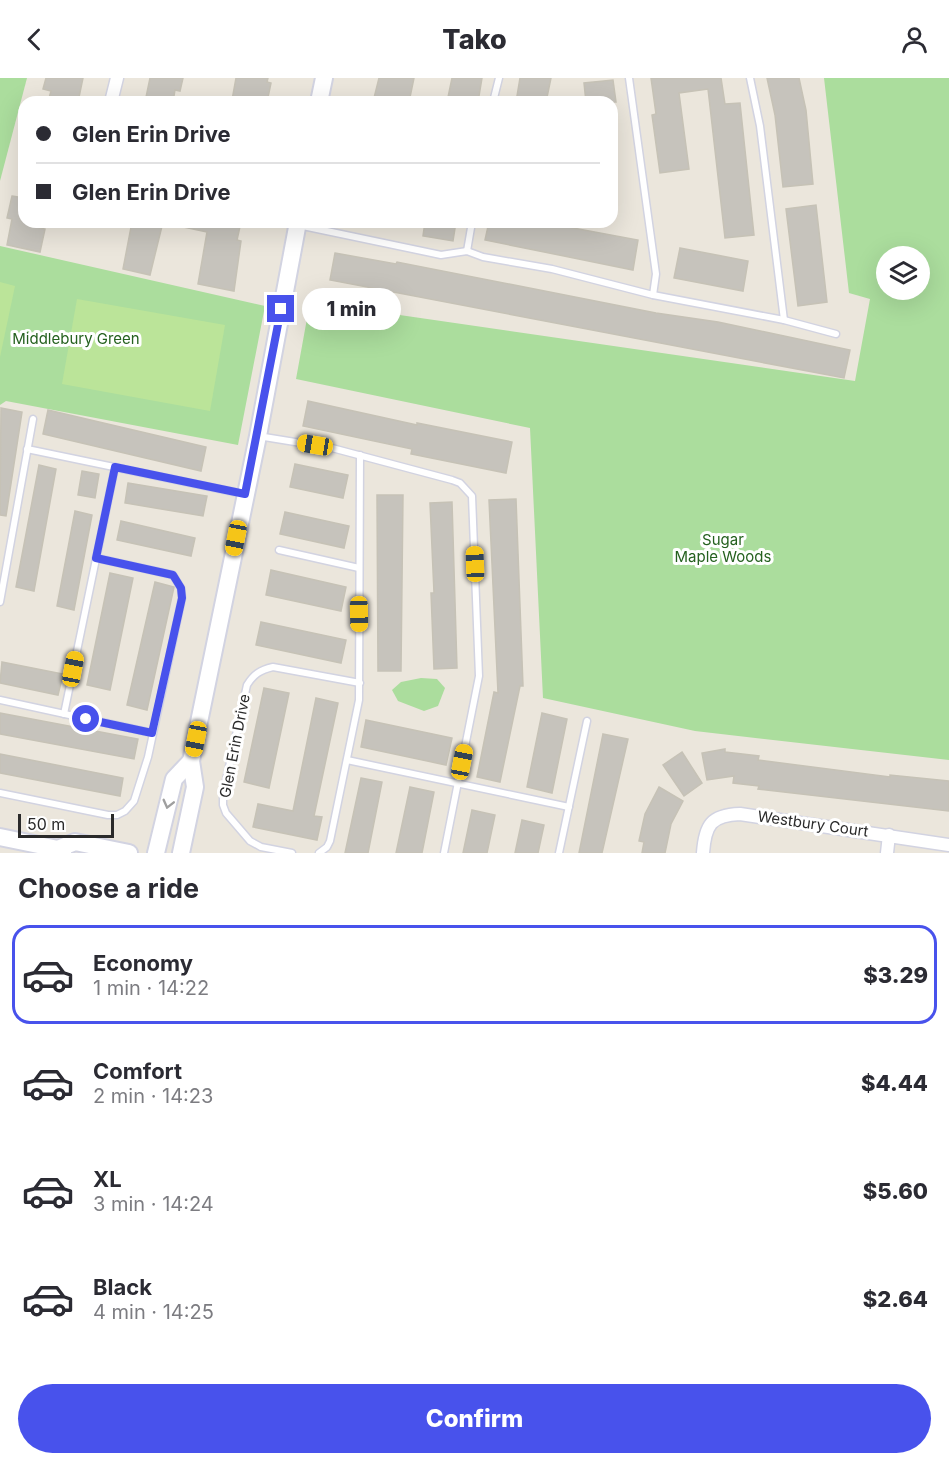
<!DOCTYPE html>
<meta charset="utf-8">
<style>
body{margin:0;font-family:Inter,sans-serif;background:#f2f2f3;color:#2b2b33;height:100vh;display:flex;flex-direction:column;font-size:22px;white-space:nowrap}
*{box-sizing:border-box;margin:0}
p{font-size:20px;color:#7c7c81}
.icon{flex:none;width:33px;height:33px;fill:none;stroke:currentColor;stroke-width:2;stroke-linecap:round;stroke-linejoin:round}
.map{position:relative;height:775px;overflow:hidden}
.sheet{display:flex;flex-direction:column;background:#fff;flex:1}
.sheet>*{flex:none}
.guide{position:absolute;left:18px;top:18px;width:600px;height:132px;border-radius:18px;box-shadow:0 6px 24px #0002;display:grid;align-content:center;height:132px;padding:0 18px;background:#fff}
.tools{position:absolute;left:876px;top:168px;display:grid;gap:12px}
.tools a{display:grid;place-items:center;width:54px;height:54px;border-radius:50%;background:#fff;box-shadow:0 6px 24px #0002;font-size:30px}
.scale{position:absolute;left:18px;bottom:15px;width:96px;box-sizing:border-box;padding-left:6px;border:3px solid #2a2a2a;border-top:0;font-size:16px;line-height:21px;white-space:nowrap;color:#2a2a2a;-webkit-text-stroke:4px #fff;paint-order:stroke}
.end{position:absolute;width:27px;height:27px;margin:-14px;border:8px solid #4852ec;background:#fff;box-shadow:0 0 0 3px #fff}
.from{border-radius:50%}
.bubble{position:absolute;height:42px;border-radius:21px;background:#fff;box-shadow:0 6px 24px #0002;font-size:20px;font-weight:800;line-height:42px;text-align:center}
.car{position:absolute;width:18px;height:36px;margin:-18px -9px;border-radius:8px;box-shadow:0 0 4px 2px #0007;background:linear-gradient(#f5c518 24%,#345 0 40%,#f5c518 0 76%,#345 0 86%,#f5c518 0)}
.guide b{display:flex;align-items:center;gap:21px;height:57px;font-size:22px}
.guide b+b{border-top:2px solid #e1e1e2}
.guide i{width:15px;height:15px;background:#2b2b33}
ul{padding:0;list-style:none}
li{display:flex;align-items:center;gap:18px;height:99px;margin:0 12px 9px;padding:0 6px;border:3px solid transparent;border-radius:18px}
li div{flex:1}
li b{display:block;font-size:22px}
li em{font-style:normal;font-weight:800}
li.on{border-color:#4852ec}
li>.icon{width:54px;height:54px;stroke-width:1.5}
h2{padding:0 18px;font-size:27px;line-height:72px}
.button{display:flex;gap:12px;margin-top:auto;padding:12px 18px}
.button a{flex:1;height:69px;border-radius:36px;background:#4852ec;color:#fff;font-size:24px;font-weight:800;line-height:69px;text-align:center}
header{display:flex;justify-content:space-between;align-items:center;height:78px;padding:0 18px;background:#fff;font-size:27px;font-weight:800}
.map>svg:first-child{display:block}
.green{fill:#abdd9d;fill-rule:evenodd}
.pitch{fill:#bbe499}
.building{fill:#c6c3bc;stroke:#c6c2b6;stroke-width:1.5}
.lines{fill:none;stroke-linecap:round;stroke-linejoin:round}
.lane-casing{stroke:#d2d3e1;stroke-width:9}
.street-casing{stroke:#d2d3e1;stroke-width:15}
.secondary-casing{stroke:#d2d3e1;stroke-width:20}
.lane{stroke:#fff;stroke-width:6}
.street{stroke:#fff;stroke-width:12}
.secondary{stroke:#fff;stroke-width:16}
.oneway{stroke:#9f9f9f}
.route{stroke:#4852ec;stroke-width:8}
.labels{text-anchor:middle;stroke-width:6;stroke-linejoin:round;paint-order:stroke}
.park-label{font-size:15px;fill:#25611f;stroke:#fff}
.street-label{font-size:15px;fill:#2a2a2a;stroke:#fff}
</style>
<header><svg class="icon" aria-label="back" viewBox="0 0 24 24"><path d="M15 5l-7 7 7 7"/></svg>Tako<svg class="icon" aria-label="person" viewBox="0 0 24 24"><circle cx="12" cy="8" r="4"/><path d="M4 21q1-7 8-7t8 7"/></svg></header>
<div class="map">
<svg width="949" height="775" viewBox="0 0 949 775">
<rect width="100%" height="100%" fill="#ebe6dc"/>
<g class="green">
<path d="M0 0H27L0 103Z"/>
<path d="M824 0H949V682L695 653 543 620 530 350 296 301 310 224 855 303 870 221 849 215ZM920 178V212H886V178Z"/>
<path d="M0 168 265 228 238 367 6 323 0 327Z"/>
<path d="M421 600 437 601 445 610 438 628 424 633 398 623 392 612 401 604Z"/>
</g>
<g class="pitch">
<path d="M0 204 15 208 0 279Z"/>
<path d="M77 221 225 247 210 333 62 306Z"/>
</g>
<g class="building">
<path d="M46 0H83L78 24H48L51 13 43 11Z"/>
<path d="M150 0H183L180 13 175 12 173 24H145Z"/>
<path d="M236 0H268L267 4 271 5 267 24 232 22Z"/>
<path d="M379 0H414L409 24H373Z"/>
<path d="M452 0H482L478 24H447Z"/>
<path d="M520 0H551L546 24H516Z"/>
<path d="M651 0H721L725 26 740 25 754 157 725 160 708 11 679 15 689 91 660 95 652 37 656 36Z"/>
<path d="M767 0H799L806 32 813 106 783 109 775 37Z"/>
<path d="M613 2 616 24H586L584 5Z"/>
<path d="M12 118 24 120V144H41L40 150 45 151 40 174 7 167 12 141 7 140Z"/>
<path d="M816 127 827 224 798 228 786 131Z"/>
<path d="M132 144H163L150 197 123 191Z"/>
<path d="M184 144H241L237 162 241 163 234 213 198 206 207 154 183 149Z"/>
<path d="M425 144H456L453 163 423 158Z"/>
<path d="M489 144H541L638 162 633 192 485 162Z"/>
<path d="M680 170 748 183 743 213 674 200Z"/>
<path d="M335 175 396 186 397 184 656 235 718 244 850 272 844 300 330 202Z"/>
<path d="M308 323 417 347V345L512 364 506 395 411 376 412 371 303 348Z"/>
<path d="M1 330 22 334 6 438 0 437Z"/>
<path d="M48 332 206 369 201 393 43 356Z"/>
<path d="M295 386 348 397 343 420 290 409Z"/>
<path d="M39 387 56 391 34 513 16 509Z"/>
<path d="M82 393 99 396 95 420 78 417Z"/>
<path d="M128 405 207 418 203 438 125 425Z"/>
<path d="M377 417H403L401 593H378Z"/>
<path d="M516 421 523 608H520L500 704 477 699 494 614 498 615 489 422Z"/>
<path d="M452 424 457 590 434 591 431 515H434L430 425Z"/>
<path d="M75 433 92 437 74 532 57 528Z"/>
<path d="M285 434 349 448 344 470 280 456Z"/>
<path d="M121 443 195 460 191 478 117 462Z"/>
<path d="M271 492 346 509 341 533 266 517Z"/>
<path d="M110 495 133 500 110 612 87 607Z"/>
<path d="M155 504 174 509 147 632 127 627Z"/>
<path d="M261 544 346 562 341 585 256 567Z"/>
<path d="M2 584 63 596 58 617 0 605Z"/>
<path d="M264 610 289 615 269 710 244 704Z"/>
<path d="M316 620 338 625 314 738 322 739 317 762 253 749 258 726 293 733Z"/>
<path d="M0 635 138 661 134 681 0 656Z"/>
<path d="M542 635 567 641 552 715 527 709Z"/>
<path d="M366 642 452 660 446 687 361 669Z"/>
<path d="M603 656 628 661 602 775H579Z"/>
<path d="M725 671V674L759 678 758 682 890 699V697L949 703V733L758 711 759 708 733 705 734 698 707 702 702 675Z"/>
<path d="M682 674 702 705 684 718 663 687Z"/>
<path d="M0 676 123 700 120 718 0 695Z"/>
<path d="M361 700 382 704 368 775H345Z"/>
<path d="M410 709 434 714 422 775H396Z"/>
<path d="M659 709 683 723 671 746 665 775H642L644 764 639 763 645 736Z"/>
<path d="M472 732 495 737 487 775H463Z"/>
<path d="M522 742 544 747 538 775H515Z"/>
</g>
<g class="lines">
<g class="lane-casing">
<g id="lane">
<path d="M629 0 656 196 653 217"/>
<path d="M750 0 760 48 784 242"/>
<path d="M493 24 499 0"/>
<path d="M298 147 441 177 467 173 483 179 552 191 653 217 784 242 836 256"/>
<path d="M467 173 472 144"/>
<path d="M258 358 332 370 452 402 460 405 472 418 479 598 444 775"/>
<path d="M27 371 244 416"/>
<path d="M279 472 359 490"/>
<path d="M0 524 33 341"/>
<path d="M0 622 152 655"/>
<path d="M64 636 115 389"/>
<path d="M347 682 569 729"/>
<path d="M0 715 108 737H117L125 733 134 723 148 679 182 520 181 510 173 497 96 480"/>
<path d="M292 775 261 769 250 763 226 735 223 727V716L247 607C254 596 260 592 273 589L360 605"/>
<path d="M319 775 327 769 330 763 359 622 360 377"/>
<path d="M559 775 587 643"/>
</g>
</g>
<g class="street-casing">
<g id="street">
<path d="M111 24 117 0"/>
<path d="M703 775C705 747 711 737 740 736L949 767"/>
<path d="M887 775 889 757"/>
</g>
</g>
<g class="secondary-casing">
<g id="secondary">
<path d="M319 24 324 0"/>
<path d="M0 759 58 771 63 775"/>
<path d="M58 771 75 764 129 775"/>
<path d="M156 775 174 701 191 683"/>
<path d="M181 775 195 709 191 683 258 358 298 144"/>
</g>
</g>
<use href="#lane" class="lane"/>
<use href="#street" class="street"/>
<use href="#secondary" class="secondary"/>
</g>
<defs><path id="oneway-chevron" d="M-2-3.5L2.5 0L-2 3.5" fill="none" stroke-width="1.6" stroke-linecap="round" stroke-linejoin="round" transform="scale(1.5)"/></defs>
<use class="oneway" href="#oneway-chevron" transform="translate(168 726) rotate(104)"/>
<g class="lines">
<path class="route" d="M86 641 152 655 182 520 181 510 173 497 96 480 115 389 245 416 281 231"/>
</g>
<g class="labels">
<g class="park-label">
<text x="76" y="266">Middlebury Green</text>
<text x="723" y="467">Sugar<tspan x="723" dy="17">Maple Woods</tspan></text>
</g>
<g class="street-label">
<text transform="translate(235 668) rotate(-79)" y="5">Glen Erin Drive</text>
<text transform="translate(813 746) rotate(8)" y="5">Westbury Court</text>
</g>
</g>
</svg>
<div class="tools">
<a><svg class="icon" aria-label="layers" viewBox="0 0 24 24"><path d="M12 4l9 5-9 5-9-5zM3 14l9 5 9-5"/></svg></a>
</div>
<div class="scale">50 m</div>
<i class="end from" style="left:86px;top:641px"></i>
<i class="end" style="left:281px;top:231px"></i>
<div class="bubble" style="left:302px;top:210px;width:99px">1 min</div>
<i class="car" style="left:315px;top:367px;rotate:279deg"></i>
<i class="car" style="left:236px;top:460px;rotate:191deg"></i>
<i class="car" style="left:475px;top:486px;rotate:358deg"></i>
<i class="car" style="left:359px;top:536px;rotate:179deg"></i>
<i class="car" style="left:73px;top:591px;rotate:11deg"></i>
<i class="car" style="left:196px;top:661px;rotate:191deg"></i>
<i class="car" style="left:462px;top:684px;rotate:11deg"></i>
<div class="guide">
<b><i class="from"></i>Glen Erin Drive</b>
<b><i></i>Glen Erin Drive</b>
</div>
</div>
<section class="sheet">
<h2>Choose a ride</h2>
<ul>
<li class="on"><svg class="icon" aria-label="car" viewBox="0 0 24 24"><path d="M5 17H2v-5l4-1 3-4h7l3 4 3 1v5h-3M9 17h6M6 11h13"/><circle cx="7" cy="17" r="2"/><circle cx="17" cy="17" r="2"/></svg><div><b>Economy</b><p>1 min · 14:22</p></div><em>$3.29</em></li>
<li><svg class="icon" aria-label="car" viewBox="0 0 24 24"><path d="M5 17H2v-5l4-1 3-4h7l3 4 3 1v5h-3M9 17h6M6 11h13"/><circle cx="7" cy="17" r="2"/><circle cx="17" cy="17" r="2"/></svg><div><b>Comfort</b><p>2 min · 14:23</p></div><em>$4.44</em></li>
<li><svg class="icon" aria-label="car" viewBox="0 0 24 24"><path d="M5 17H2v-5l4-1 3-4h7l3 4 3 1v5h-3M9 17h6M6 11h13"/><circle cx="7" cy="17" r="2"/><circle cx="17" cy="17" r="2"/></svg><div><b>XL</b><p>3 min · 14:24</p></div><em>$5.60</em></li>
<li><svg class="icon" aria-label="car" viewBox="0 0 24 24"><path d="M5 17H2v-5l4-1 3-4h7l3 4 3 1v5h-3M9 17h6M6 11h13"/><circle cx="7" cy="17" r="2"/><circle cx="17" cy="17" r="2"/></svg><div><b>Black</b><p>4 min · 14:25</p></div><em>$2.64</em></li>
</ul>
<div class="button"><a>Confirm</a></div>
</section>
